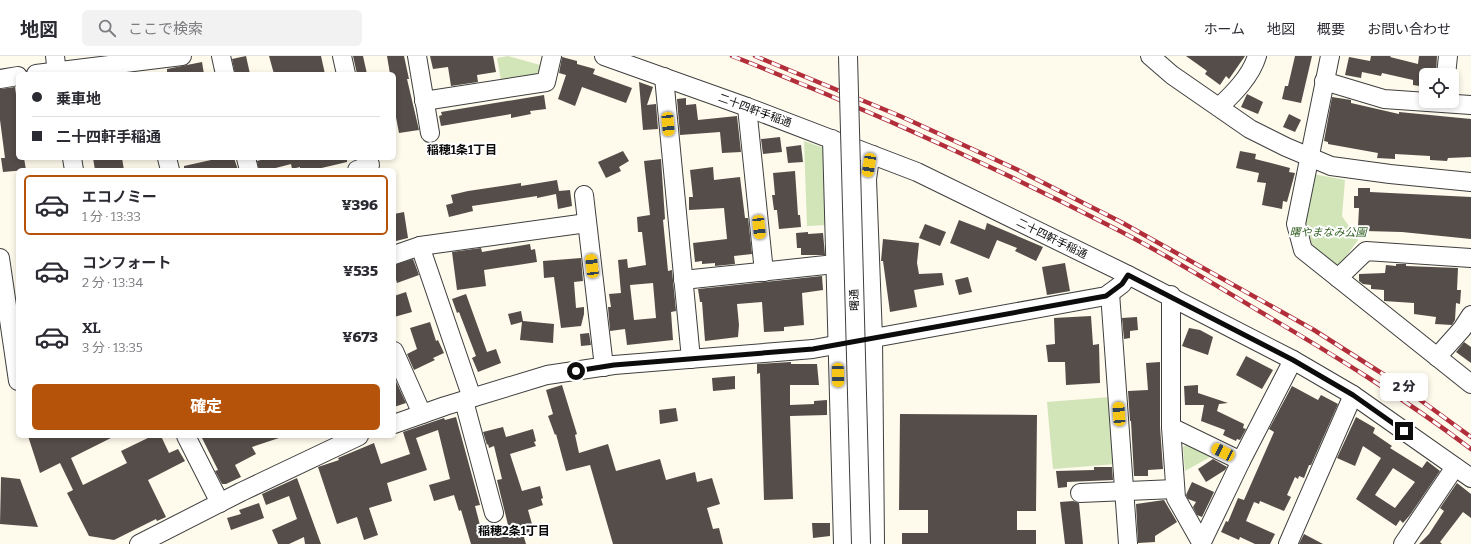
<!DOCTYPE html>
<html lang="ja">
<meta charset="utf-8">
<style>
body{margin:0;font-family:Bitter,"Noto Sans JP",serif;background:#f2f2f3;color:#2b2b33;height:100vh;display:flex;flex-direction:column;font-size:15px;white-space:nowrap}
*{box-sizing:border-box;margin:0}
p{font-size:13px;color:#7c7c81}
.icon{flex:none;width:22px;height:22px;fill:none;stroke:currentColor;stroke-width:2;stroke-linecap:round;stroke-linejoin:round}
.map{position:relative;flex:1;overflow:hidden}
.side{position:absolute;left:16px;top:112px;width:380px;height:270px;display:flex;flex-direction:column;background:#fff;border-radius:6px;box-shadow:0 2px 6px #0003}
.side>*{flex:none}
.top-card{position:absolute;left:16px;top:16px;width:380px;height:88px;border-radius:6px;box-shadow:0 2px 6px #0003;display:grid;align-content:center;height:88px;padding:0 16px;background:#fff}
.fabs{position:absolute;left:1419px;top:12px;display:grid;gap:8px}
.fabs a{display:grid;place-items:center;width:40px;height:40px;border-radius:6px;background:#fff;box-shadow:0 2px 6px #0003;font-size:20px}
.end{position:absolute;width:18px;height:18px;margin:-9px;border:5px solid #0c0c0c;background:#fff;box-shadow:0 0 0 2px #fff}
.from{border-radius:50%}
.bubble{position:absolute;height:28px;border-radius:6px;background:#fff;box-shadow:0 2px 6px #0003;font-size:13px;font-weight:800;line-height:28px;text-align:center}
.car{position:absolute;width:12px;height:24px;margin:-12px -6px;border-radius:5px;box-shadow:0 0 3px 1px #0007;background:linear-gradient(#f5c518 24%,#345 0 40%,#f5c518 0 76%,#345 0 86%,#f5c518 0)}
.top-card b{display:flex;align-items:center;gap:14px;height:38px;font-size:15px}
.top-card b+b{border-top:1px solid #e1e1e2}
.top-card i{width:10px;height:10px;background:#2b2b33}
ul{padding:7px 0 0;list-style:none}
li{display:flex;align-items:center;gap:12px;height:60px;margin:0 8px 6px;padding:0 8px;border:2px solid transparent;border-radius:6px}
li div{flex:1}
li b{display:block;font-size:15px}
li em{font-style:normal;font-weight:800}
li.current{border-color:#b45309}
li>.icon{width:36px;height:36px;stroke-width:1.5}
.primary-button{display:flex;gap:8px;margin-top:auto;padding:8px 16px}
.primary-button a{flex:1;height:46px;border-radius:6px;background:#b45309;color:#fff;font-size:16px;font-weight:800;line-height:46px;text-align:center}
header{display:flex;align-items:center;gap:24px;box-sizing:border-box;height:56px;padding:0 20px;background:#fff;border-bottom:1px solid #e1e1e2}
header strong{font-size:19px}
nav{display:flex;gap:22px;margin-inline-start:auto;font-size:14px}
.search{width:280px;height:36px;background:#f2f2f3;display:flex;align-items:center;gap:10px;box-sizing:border-box;padding:0 14px;border-radius:6px;color:#7c7c81;font-size:15px}
.map>svg:first-child{display:block}
.green{fill:#d2e5b9}
.building{fill:#544d49;fill-rule:evenodd}
.lines{fill:none;stroke-linecap:round;stroke-linejoin:round}
.minor-casing{stroke:#3f3f3f;stroke-width:20}
.minor{stroke:#fff;stroke-width:18}
.rail-casing{stroke:#b22e3a;stroke-width:4.5}
.rail{stroke:#fff;stroke-width:3;stroke-dasharray:9;stroke-linecap:butt}
.minor-bridge-casing{stroke:#3f3f3f;stroke-width:20;stroke-linecap:butt}
.minor-bridge{stroke:#fff;stroke-width:18}
.route{stroke:#0c0c0c;stroke-width:5}
.labels{text-anchor:middle;stroke-width:4;stroke-linejoin:round;paint-order:stroke}
.street-label{font-size:11px;fill:#0c0c0c;stroke:#fff}
.park-label{font-size:11px;font-style:italic;fill:#315f21;stroke:#fff}
.neighbourhood-label{font-size:12px;font-weight:bold;fill:#0c0c0c;stroke:#fff}
</style>
<header>
<strong>地図</strong>
<div class="search"><svg class="icon" aria-label="search" viewBox="0 0 24 24"><circle cx="10" cy="10" r="6"/><path d="M15 15l6 6"/></svg>ここで検索</div>
<nav><a>ホーム</a><a>地図</a><a>概要</a><a>お問い合わせ</a></nav>
</header>
<div class="map">
<svg width="1471" height="488" viewBox="0 0 1471 488">
<rect width="100%" height="100%" fill="#fefaec"/>
<g class="green">
<path d="M508 0 540 9 539 15 536 18 501 24 497 2Z"/>
<path d="M804 85 824 92 827 169 807 170Z"/>
<path d="M1313 118 1345 124 1342 160 1358 184 1340 209H1334L1310 187 1303 162Z"/>
<path d="M1110 341 1116 408 1053 413 1047 346Z"/>
<path d="M1191 386 1212 400 1185 415 1183 391Z"/>
</g>
<g class="building">
<path d="M246 0 250 18H235L232 3Z"/>
<path d="M269 0H321L325 18H274Z"/>
<path d="M353 0H363L367 18H357Z"/>
<path d="M387 0H404L409 23H407L419 74 399 77 394 51V18H390Z"/>
<path d="M430 0H493L496 16 477 19 478 26 451 30 448 11 433 13Z"/>
<path d="M1186 0H1245L1229 23 1226 20 1220 29 1205 18 1207 15Z"/>
<path d="M1295 0H1312L1301 47 1282 43 1285 30H1288Z"/>
<path d="M1371 0H1391L1390 1 1418 8 1419 0H1437L1436 19H1426V31L1413 29V24L1382 17 1381 20 1362 16 1361 22 1345 19 1349 1 1370 5Z"/>
<path d="M562 1 577 5V8L595 13 593 18 632 32 626 47 582 31 575 50 558 43 566 19 559 17Z"/>
<path d="M202 6 204 18H167V13Z"/>
<path d="M639 26 653 31 647 49 656 48 658 73 643 74Z"/>
<path d="M15 31 18 53V102H24L26 114 3 116 1 102H5L0 64V33Z"/>
<path d="M1247 38 1263 46 1258 58 1241 51Z"/>
<path d="M544 39 546 53 530 55 531 58 511 62V58L441 70 439 60 442 59 441 56Z"/>
<path d="M1332 41 1351 44V47L1399 58V56L1471 63V101L1448 102 1447 105 1430 104V100L1395 98V103L1377 102 1378 97 1328 88V86L1324 85Z"/>
<path d="M686 42V49L696 48 698 64 737 60 741 96 722 97 720 76 680 79 677 43Z"/>
<path d="M1289 58 1301 64 1295 76 1283 71Z"/>
<path d="M780 81 782 96 763 98 761 83Z"/>
<path d="M801 89 803 106 788 107 786 91Z"/>
<path d="M623 95 629 105 619 111 621 115 606 122 598 106Z"/>
<path d="M1240 95 1256 98 1255 103 1290 112 1289 116 1295 117 1287 146 1283 145 1282 153 1262 149 1266 127 1257 126 1259 117 1236 112Z"/>
<path d="M93 102H122L124 114H95Z"/>
<path d="M210 102H234L238 114H184V110L211 104Z"/>
<path d="M268 102H347V106L313 114H300V111L292 113 291 108 268 114H259L257 105Z"/>
<path d="M661 103 665 163 663 164 668 215 672 214 676 255 671 256 673 284 627 289 625 273 610 275 608 251H611L609 238 621 237 618 204 627 203 628 212 646 209 642 176H638L637 161 650 159 644 105ZM653 227 656 262 634 264 630 229Z"/>
<path d="M713 111 714 124 740 121 745 162H748L752 198 734 200 735 208 715 210V207L702 208V205L695 206 693 187 727 183 724 152 689 154V141H693L690 114Z"/>
<path d="M795 115 798 159H800L801 171 779 173 777 154H774L772 139H775L773 117Z"/>
<path d="M557 124 559 135 570 134 572 150 558 153 556 138 537 142V140L472 150 473 155 449 161 446 149 453 147 451 139 468 135 521 127V130Z"/>
<path d="M1358 132H1370V136L1471 141V183L1402 176 1365 175V171H1358L1359 152H1354V140H1358Z"/>
<path d="M404 156 408 182 396 185 394 158Z"/>
<path d="M959 164 985 174 987 167 1043 191 1036 205 1015 195 1017 192 997 184 989 203 950 187Z"/>
<path d="M925 168 946 176 940 190 919 182Z"/>
<path d="M808 176V178L823 177 825 199H801V192H797L796 177Z"/>
<path d="M883 183 919 187 917 207 919 218 942 217 944 229 914 234 917 251 890 256 883 205H881Z"/>
<path d="M530 188 531 194 535 193 537 206 484 214 486 230 457 234 452 196 481 192 482 196Z"/>
<path d="M581 202 583 225 574 226 576 252 584 251V258L581 270 561 272 554 221 544 222 543 205Z"/>
<path d="M413 203 419 219 397 227 394 217V209Z"/>
<path d="M1065 207 1070 235 1047 239 1042 211Z"/>
<path d="M1396 208H1406V210L1458 212 1457 234H1461L1460 248 1456 247 1455 264 1452 269 1435 268 1436 261 1414 258V247L1384 245V234L1371 233V229L1363 228 1359 225V218L1385 217 1386 209 1396 210Z"/>
<path d="M822 220 823 234 802 237 804 269 784 271V275L764 276 762 246 737 248 739 269 738 281 705 285 702 246H700L698 233Z"/>
<path d="M968 221 972 236 959 239 955 224Z"/>
<path d="M406 236 412 256 394 261V240Z"/>
<path d="M466 238 487 296 496 293 501 307 478 316 472 302 476 300 459 256 457 257 452 243Z"/>
<path d="M521 255 523 265 554 268 553 287 520 284 522 266 511 269 508 258Z"/>
<path d="M1091 260 1093 289 1099 288 1100 327 1066 329 1065 306H1048L1046 289 1055 288 1054 262Z"/>
<path d="M1137 261 1138 274 1130 275V282L1124 283 1122 262Z"/>
<path d="M430 266 436 285 438 284 444 297 433 302 435 304 414 314 407 298 417 293 410 272Z"/>
<path d="M1189 272 1200 274 1213 281 1208 299 1182 290Z"/>
<path d="M589 277 591 289 581 290 580 278Z"/>
<path d="M1464 286 1471 291V307L1456 296Z"/>
<path d="M1246 300 1273 314 1262 333 1236 319Z"/>
<path d="M791 306V308H817L819 329H790V349L814 348V345L827 344V359L790 360 793 443 764 444 760 317 757 318V308Z"/>
<path d="M1160 306V371L1163 413 1148 414V420H1134L1131 365H1130L1128 335 1148 334 1146 307Z"/>
<path d="M735 320V333L713 335 712 322Z"/>
<path d="M394 321 406 347 394 351Z"/>
<path d="M562 329 577 378 575 379 579 397 608 388 616 415 660 403 666 424 695 416 697 426 712 422 720 448 707 452 713 473 719 472 723 488H613L590 409 566 415 556 378 555 379 548 360 553 358 546 334Z"/>
<path d="M1198 329V337L1228 347 1219 348 1217 355 1244 368 1243 372 1246 373 1240 384 1237 383 1236 385 1223 379 1225 374 1201 365 1204 349H1185L1184 330Z"/>
<path d="M1292 330 1318 344 1321 339 1338 348 1311 409H1309L1304 422 1299 420 1298 423 1295 421 1287 439 1291 441 1284 455 1260 445 1259 448 1254 446 1246 465 1275 478 1270 488H1255L1240 481 1239 484 1221 476 1226 465 1228 466 1238 442 1244 444 1274 376 1269 373Z"/>
<path d="M676 352 678 365 660 368 659 354Z"/>
<path d="M900 358 1037 359 1036 455H1017V474H1036V488H902V477H928V454H899Z"/>
<path d="M456 361 480 449 475 450 482 477 508 469 497 424 502 423 494 390 489 392 488 388 487 389 483 376 503 371 506 381 533 373 536 385 534 386 536 390 510 398 522 435 540 430 543 442 541 443 543 449 528 454 534 475 523 478 526 488H471L461 454 459 455 454 439 434 445 429 429 450 423 438 374 416 382 427 414 387 427 392 445 369 452 378 479 364 484 357 461 337 468 318 411 339 404 338 402 374 387 381 408 410 398 403 376 444 362 445 364Z"/>
<path d="M1356 361 1375 372 1373 377 1392 390 1390 392 1422 412 1427 405 1440 415 1410 459 1403 467 1400 464 1396 470 1356 443 1381 402 1363 390 1355 410 1337 402ZM1393 412 1415 426 1395 452 1375 439Z"/>
<path d="M28 380H115L71 402 83 429 127 407 121 395 152 380H161L169 397 178 393 185 405 148 424 166 461 157 465 156 463 114 484 89 480 67 437 73 434 60 407 40 417Z"/>
<path d="M201 380H279V382L252 391 256 398 235 409 241 421 226 428H222L215 415 218 414Z"/>
<path d="M1213 403 1227 411 1225 414 1206 426 1198 413Z"/>
<path d="M1094 411H1112L1113 424 1067 426V431L1058 432 1056 415 1094 414Z"/>
<path d="M1 421 20 423 38 471 0 468Z"/>
<path d="M297 422 321 488H305L304 481 289 488H278L272 474 297 463 289 440 266 449 262 438Z"/>
<path d="M1192 426 1214 436 1202 461 1197 459 1193 451 1196 446 1188 443 1186 439Z"/>
<path d="M1457 427 1471 438V462L1463 456 1440 486 1442 488H1419L1429 478 1444 455 1440 452Z"/>
<path d="M1164 444 1177 466 1155 480V486L1138 487 1136 448Z"/>
<path d="M1073 445 1079 447 1083 488H1065L1060 446Z"/>
<path d="M259 447 264 462 231 474 227 462 241 458 239 454Z"/>
<path d="M812 467H830V480L813 482Z"/>
<path d="M1304 478 1323 488H1299Z"/>
</g>
<g class="lines">
<g class="minor-casing">
<g id="minor">
<path d="M55 0 57 18"/>
<path d="M221 0 225 18"/>
<path d="M342 0 346 18"/>
<path d="M417 0 430 77"/>
<path d="M604 0 747 51 917 116 1128 219 1293 304 1353 339 1471 422"/>
<path d="M1150 0 1172 19 1250 73 1286 91 1331 110 1390 118 1471 126"/>
<path d="M1330 0 1296 168 1303 194 1471 328"/>
<path d="M36 18 182 0"/>
<path d="M1446 19 1448 0"/>
<path d="M664 21 691 303"/>
<path d="M0 23 18 20"/>
<path d="M1324 25 1384 43 1471 49"/>
<path d="M424 45 546 26 552 0"/>
<path d="M747 51 764 216"/>
<path d="M1219 51C1234 37 1251 20 1257 0"/>
<path d="M832 83 843 488"/>
<path d="M873 99 869 109 867 123 873 282 875 488"/>
<path d="M72 102 74 114"/>
<path d="M167 102 170 114"/>
<path d="M246 102 249 114"/>
<path d="M357 114 370 109 368 102"/>
<path d="M584 139 604 311"/>
<path d="M420 190 472 342"/>
<path d="M394 199 420 190 587 167"/>
<path d="M0 202 18 325"/>
<path d="M1338 222 1366 195 1471 202"/>
<path d="M683 224 835 208"/>
<path d="M1110 237 1128 488"/>
<path d="M1171 239V371L1176 442 1202 488"/>
<path d="M394 295 422 358"/>
<path d="M1437 301 1462 273 1471 259"/>
<path d="M464 345 494 457"/>
<path d="M394 368 445 350 547 319 614 309 813 293 1106 240 1122 228 1128 219"/>
<path d="M1171 371 1241 405"/>
<path d="M186 380 220 447"/>
<path d="M1080 437 1175 433"/>
<path d="M139 488 241 436 359 380"/>
<path d="M1201 488 1241 405 1293 304"/>
<path d="M1288 488 1353 339"/>
<path d="M1403 488 1455 411"/>
</g>
</g>
<use href="#minor" class="minor"/>
<g class="rail-casing">
<g id="rail">
<path d="M732 0C863 51 991 109 1116 173 1165 198 1212 227 1259 255 1332 298 1404 342 1471 393"/>
<path d="M755 0 900 60 1018 114 1121 166 1314 274 1397 327 1471 381"/>
</g>
</g>
<use href="#rail" class="rail"/>
<g class="minor-bridge-casing">
<path id="minor-bridge" d="M848 0 861 488"/>
</g>
<use href="#minor-bridge" class="minor-bridge"/>
</g>
<g class="lines">
<path class="route" d="M576 315 614 309 813 293 1106 240 1122 228 1128 219 1293 304 1353 339 1404 375"/>
</g>
<g class="labels">
<g class="street-label">
<text transform="translate(755 54) rotate(20)" y="4">二十四軒手稲通</text>
<text transform="translate(1052 182) rotate(26)" y="4">二十四軒手稲通</text>
<text transform="translate(854 244) rotate(-92)" y="4">曙通</text>
</g>
<g class="park-label">
<text x="1328" y="180">曙やまなみ公園</text>
</g>
<g class="neighbourhood-label">
<text x="462" y="98">稲穂1条1丁目</text>
<text x="514" y="479">稲穂2条1丁目</text>
</g>
</g>
</svg>
<div class="fabs">
<a><svg class="icon" aria-label="locate" viewBox="0 0 24 24"><circle cx="12" cy="12" r="6"/><path d="M12 2v4M12 18v4M2 12h4M18 12h4"/></svg></a>
</div>
<i class="end from" style="left:576px;top:315px"></i>
<i class="end" style="left:1404px;top:375px"></i>
<div class="bubble" style="left:1380px;top:317px;width:48px">2 分</div>
<i class="car" style="left:668px;top:68px;rotate:175deg"></i>
<i class="car" style="left:869px;top:109px;rotate:189deg"></i>
<i class="car" style="left:759px;top:171px;rotate:174deg"></i>
<i class="car" style="left:592px;top:210px;rotate:353deg"></i>
<i class="car" style="left:838px;top:319px;rotate:179deg"></i>
<i class="car" style="left:1119px;top:358px;rotate:356deg"></i>
<i class="car" style="left:1223px;top:396px;rotate:296deg"></i>
<div class="top-card">
<b><i class="from"></i>乗車地</b>
<b><i></i>二十四軒手稲通</b>
</div>
<section class="side">
<ul>
<li class="current"><svg class="icon" aria-label="car" viewBox="0 0 24 24"><path d="M5 17H2v-5l4-1 3-4h7l3 4 3 1v5h-3M9 17h6M6 11h13"/><circle cx="7" cy="17" r="2"/><circle cx="17" cy="17" r="2"/></svg><div><b>エコノミー</b><p>1 分 · 13:33</p></div><em>¥396</em></li>
<li><svg class="icon" aria-label="car" viewBox="0 0 24 24"><path d="M5 17H2v-5l4-1 3-4h7l3 4 3 1v5h-3M9 17h6M6 11h13"/><circle cx="7" cy="17" r="2"/><circle cx="17" cy="17" r="2"/></svg><div><b>コンフォート</b><p>2 分 · 13:34</p></div><em>¥535</em></li>
<li><svg class="icon" aria-label="car" viewBox="0 0 24 24"><path d="M5 17H2v-5l4-1 3-4h7l3 4 3 1v5h-3M9 17h6M6 11h13"/><circle cx="7" cy="17" r="2"/><circle cx="17" cy="17" r="2"/></svg><div><b>XL</b><p>3 分 · 13:35</p></div><em>¥673</em></li>
</ul>
<div class="primary-button"><a>確定</a></div>
</section>
</div>
